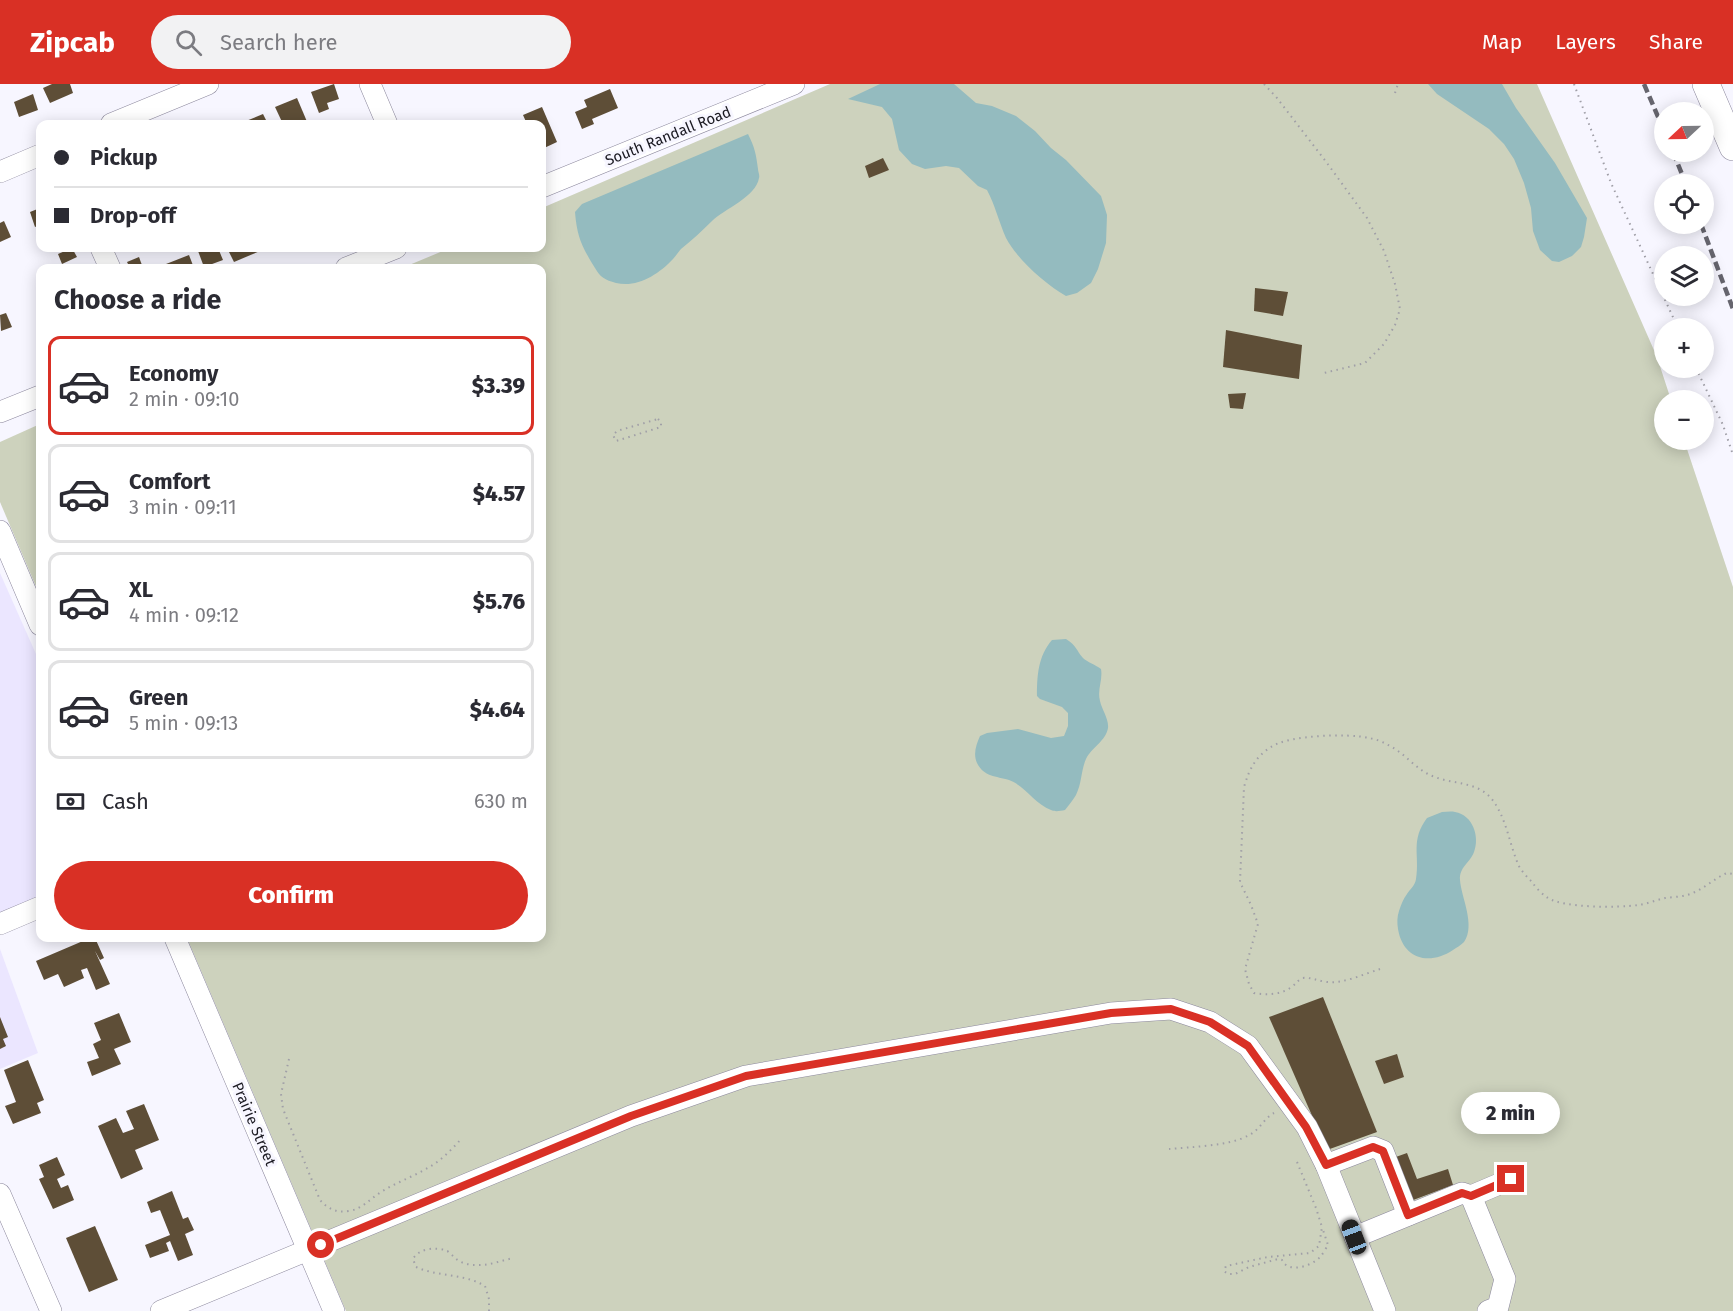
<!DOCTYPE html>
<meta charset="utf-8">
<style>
body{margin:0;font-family:"Fira Sans",sans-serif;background:#f2f2f3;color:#2b2b33;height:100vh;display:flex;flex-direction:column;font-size:22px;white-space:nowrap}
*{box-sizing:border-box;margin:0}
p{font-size:20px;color:#7c7c81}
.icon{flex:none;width:33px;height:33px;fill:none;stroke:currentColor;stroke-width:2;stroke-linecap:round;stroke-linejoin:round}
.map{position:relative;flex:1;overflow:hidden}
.side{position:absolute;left:36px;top:180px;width:510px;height:678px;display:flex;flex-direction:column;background:#fff;border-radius:12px;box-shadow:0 3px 15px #0003}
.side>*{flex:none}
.guide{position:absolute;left:36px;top:36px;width:510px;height:132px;border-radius:12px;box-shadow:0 3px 15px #0003;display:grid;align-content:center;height:132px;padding:0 18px;background:#fff}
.needle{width:39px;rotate:248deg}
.tools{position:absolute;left:1654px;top:18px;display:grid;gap:12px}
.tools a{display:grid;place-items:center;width:60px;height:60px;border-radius:50%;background:#fff;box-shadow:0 3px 15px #0003;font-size:30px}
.end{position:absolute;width:27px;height:27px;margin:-14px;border:8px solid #d93025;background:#fff;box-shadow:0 0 0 3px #fff}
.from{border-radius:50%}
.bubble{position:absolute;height:42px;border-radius:21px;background:#fff;box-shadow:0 3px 15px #0003;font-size:20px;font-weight:800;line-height:42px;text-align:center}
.car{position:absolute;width:18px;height:36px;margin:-18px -9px;border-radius:8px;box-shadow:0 0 4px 2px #0007;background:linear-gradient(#222 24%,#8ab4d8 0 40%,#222 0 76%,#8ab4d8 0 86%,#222 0)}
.guide b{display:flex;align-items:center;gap:21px;height:57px;font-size:22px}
.guide b+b{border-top:2px solid #e1e1e2}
.guide i{width:15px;height:15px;background:#2b2b33}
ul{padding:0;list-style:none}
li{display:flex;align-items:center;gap:18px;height:99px;margin:0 12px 9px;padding:0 6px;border:3px solid #e1e1e2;border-radius:12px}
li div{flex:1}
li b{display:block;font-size:22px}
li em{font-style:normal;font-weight:800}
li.on{border-color:#d93025}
li>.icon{width:54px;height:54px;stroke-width:1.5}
h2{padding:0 18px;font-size:27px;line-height:72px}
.pay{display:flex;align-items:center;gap:15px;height:66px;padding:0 18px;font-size:22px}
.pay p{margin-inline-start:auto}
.primary-button{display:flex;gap:12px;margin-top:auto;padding:12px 18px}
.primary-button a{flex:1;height:69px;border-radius:36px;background:#d93025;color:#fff;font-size:24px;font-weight:800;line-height:69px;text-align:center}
header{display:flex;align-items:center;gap:36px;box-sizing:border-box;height:84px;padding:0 30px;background:#d93025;color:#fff}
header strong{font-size:28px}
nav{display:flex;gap:33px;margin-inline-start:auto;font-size:21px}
.search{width:420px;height:54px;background:#f2f2f3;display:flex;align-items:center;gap:15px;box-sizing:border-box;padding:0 21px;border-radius:33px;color:#7c7c81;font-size:22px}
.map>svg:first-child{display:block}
.built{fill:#ebe6ff}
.green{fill:#cdd2bd}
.water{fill:#94bbbf}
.building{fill:#5e4e37}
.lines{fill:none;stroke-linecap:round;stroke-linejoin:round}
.minor-casing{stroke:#8c889d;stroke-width:22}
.major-casing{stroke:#8c889d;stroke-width:28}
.path{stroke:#a09fa7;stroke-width:2;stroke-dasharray:1.5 4.5;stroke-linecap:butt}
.minor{stroke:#fff;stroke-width:21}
.major{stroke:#fff;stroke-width:27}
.rail{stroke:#66656e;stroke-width:4.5;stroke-dasharray:9 4.5;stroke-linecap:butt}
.route{stroke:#d93025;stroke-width:8}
.labels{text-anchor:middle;stroke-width:6;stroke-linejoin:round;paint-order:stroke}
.street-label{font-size:15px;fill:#1a1921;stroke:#f7f6ff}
</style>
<header>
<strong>Zipcab</strong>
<div class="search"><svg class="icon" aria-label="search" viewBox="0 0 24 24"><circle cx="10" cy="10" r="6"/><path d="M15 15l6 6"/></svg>Search here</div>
<nav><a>Map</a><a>Layers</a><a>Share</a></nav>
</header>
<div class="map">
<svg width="1733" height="1227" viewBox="0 0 1733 1227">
<rect width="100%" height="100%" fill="#f7f6ff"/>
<g class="built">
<path d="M0 489 40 579V812L0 829Z"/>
<path d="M0 865 38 969 0 985Z"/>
</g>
<g class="green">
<path d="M830 0H1537L1657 273 1671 316H1665V356H1684L1733 503V1227H346L187 854H542V184H402L450 164H542V124Z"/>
<path d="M40 340V512L0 418V358Z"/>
</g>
<g class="water">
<path d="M880 0H954L976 19 992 22 1016 32 1035 47 1051 64 1066 76 1101 112 1107 131 1106 159 1098 185 1091 199 1077 209 1066 212C1045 200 1017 175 1006 154 999 138 995 121 987 106L978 102 959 84 946 82 925 85 912 80 899 66 892 35 882 23 848 15Z"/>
<path d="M1428 0H1502L1516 24 1555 79 1587 134 1584 153 1581 163 1572 172 1559 178 1552 177 1540 166 1533 147 1531 124 1524 99 1514 75 1504 60 1489 45 1437 10Z"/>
<path d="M748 50C755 64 756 70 758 85 758 88 760 91 759 94 756 113 724 125 712 137 702 147 692 156 681 165 678 168 676 172 673 175 658 191 637 204 616 199 605 196 600 193 595 184 582 163 577 153 575 128L582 120Z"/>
<path d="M1066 555C1077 562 1076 566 1083 574 1087 578 1096 581 1101 585 1103 596 1097 606 1100 617 1102 626 1109 635 1108 644 1106 657 1091 664 1086 675 1081 686 1082 699 1076 711 1073 716 1069 721 1065 726 1060 727 1055 728 1051 726 1035 720 1024 701 1009 696 996 692 984 693 977 679 973 670 976 661 980 652L987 649 1018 645 1051 654 1064 652 1068 642V629L1062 623 1040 615 1037 612C1037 592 1038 572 1052 556Z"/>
<path d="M1442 728C1446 728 1451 727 1455 728 1473 731 1480 753 1474 768 1470 779 1459 783 1460 796 1461 813 1476 841 1464 858 1461 861 1456 864 1453 866 1429 882 1403 875 1398 845 1397 839 1397 833 1399 827 1401 821 1403 815 1407 810 1410 805 1415 802 1416 795 1420 771 1410 757 1427 734Z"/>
</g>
<g class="building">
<path d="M52 0H70L73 9 50 19 43 4Z"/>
<path d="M334 0 339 15 327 19 329 25 319 29 311 8Z"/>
<path d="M610 5 618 24 592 35 594 40 582 45 575 28 587 23 584 16Z"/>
<path d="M33 10 38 26 19 33 14 18Z"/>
<path d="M297 14 308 40H283L275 23Z"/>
<path d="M542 23 557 58 542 65V40H527L523 31Z"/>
<path d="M263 30 268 40H248L246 37Z"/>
<path d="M883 74 889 86 869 94 865 82Z"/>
<path d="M40 124V141L35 143 30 128Z"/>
<path d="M4 137 11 153 0 158V139Z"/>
<path d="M72 164 77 173 62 180 58 170Z"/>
<path d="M208 164H218L223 176 204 183 198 167Z"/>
<path d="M227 164H258L260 167 234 178Z"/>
<path d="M189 171 194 184H167L166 180Z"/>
<path d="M139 173 143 184H130L127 178Z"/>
<path d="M1255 204 1288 208 1283 232 1254 227Z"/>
<path d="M6 229 12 243 1 247 0 231Z"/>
<path d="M1226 246 1302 261 1299 295 1223 283Z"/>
<path d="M1246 309 1243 325 1230 324 1228 310Z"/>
<path d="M90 854H95L104 874 100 876 95 867 110 900 96 906 87 884 81 886 84 894 64 903 58 890 44 896 36 877Z"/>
<path d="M1323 913 1377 1048 1327 1066 1269 933Z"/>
<path d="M119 929 131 958 114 965 121 980 92 992 87 978 99 974 93 960 101 956 94 939Z"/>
<path d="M0 933 8 953 3 955 6 962 0 965Z"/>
<path d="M1397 970 1404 993 1384 1000 1375 977Z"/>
<path d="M28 976 44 1016 37 1019 41 1029 13 1040 5 1022 16 1018 4 986Z"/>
<path d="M144 1020 159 1056 135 1066 143 1085 121 1095 98 1042 116 1034 123 1049 134 1045 126 1027Z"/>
<path d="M1407 1069 1417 1095 1448 1085 1453 1101 1408 1118 1393 1074Z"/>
<path d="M57 1073 65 1091 57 1095 61 1104 68 1101 74 1116 53 1125 39 1095 44 1093 39 1081Z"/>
<path d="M172 1107 183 1135 188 1133 194 1146 185 1150 193 1171 178 1177 170 1157 166 1159 169 1167 150 1174 145 1161 170 1151 160 1126 151 1129 147 1118Z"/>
<path d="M95 1142 118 1196 89 1208 66 1154Z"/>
</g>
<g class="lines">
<g class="minor-casing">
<g id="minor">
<path d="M370 0 387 40"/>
<path d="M111 40 208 0"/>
<path d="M0 88 40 71"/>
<path d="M542 103 794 0"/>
<path d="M101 164 110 184"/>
<path d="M346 184 396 164"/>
<path d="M0 328 40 312"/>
<path d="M0 447 40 541"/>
<path d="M0 840 40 823"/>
<path d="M175 854 334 1227"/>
<path d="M1326 1081 1373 1063 1383 1067 1408 1131"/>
<path d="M0 1110 51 1227"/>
<path d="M1355 1153 1462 1109 1471 1112"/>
<path d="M161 1227 631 1032 746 992 1111 929 1171 925 1210 938 1248 962 1307 1043 1326 1081 1385 1227"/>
<path d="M1488 1227 1498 1223 1505 1195 1471 1112 1511 1095"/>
</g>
</g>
<g class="major-casing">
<path id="major" d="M1706 0 1733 63"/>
</g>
<g class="path">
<path d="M1264 0 1277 14 1327 79 1367 134 1384 167 1395 200 1400 225 1395 241 1384 260 1365 279 1324 289"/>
<path d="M1574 0 1611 99 1678 244"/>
<path d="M1395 9 1398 0"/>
<path d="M1696 284 1723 341 1733 371"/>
<path d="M658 335 661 338V343L616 357 613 351 617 347Z"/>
<path d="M1380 885C1364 890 1343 900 1327 898 1318 897 1311 893 1302 894 1297 897 1295 901 1290 904 1280 911 1266 911 1254 909L1249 900 1245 885 1258 840 1251 821 1240 798 1244 703C1249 686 1255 673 1271 663 1288 651 1349 649 1369 654 1375 655 1381 657 1386 660 1405 668 1416 687 1435 693 1453 700 1476 698 1490 713 1506 731 1509 759 1518 780 1521 787 1527 793 1532 798 1536 804 1542 810 1548 814 1564 824 1619 824 1638 821 1647 820 1656 816 1665 814 1672 813 1680 813 1687 811 1702 807 1713 795 1727 789L1733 790"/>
<path d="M289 975 281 1010 283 1025 320 1116C328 1125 336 1129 349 1127 362 1125 370 1115 381 1108 397 1098 415 1092 431 1082 443 1075 453 1064 462 1054"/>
<path d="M1169 1065C1190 1063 1231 1062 1249 1051 1260 1046 1264 1034 1274 1029"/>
<path d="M1297 1078 1316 1124 1322 1143 1319 1162 1310 1169 1268 1173 1226 1182 1224 1187 1228 1190H1235L1249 1183 1278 1175 1282 1176C1288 1190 1312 1182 1320 1173 1323 1170 1326 1164 1328 1161L1322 1143"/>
<path d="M489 1227V1215L485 1202C463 1189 438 1193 416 1183L413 1175C418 1165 436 1162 447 1167 448 1167 454 1173 454 1173 460 1179 468 1181 476 1181 489 1182 502 1176 514 1174"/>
</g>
<use href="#minor" class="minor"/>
<use href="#major" class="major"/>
<g class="rail">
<path d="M1644 0 1665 49"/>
<path d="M1673 68 1686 100"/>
<path d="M1701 140 1733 225"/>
</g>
</g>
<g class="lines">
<path class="route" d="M321 1161 631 1032 746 992 1111 929 1171 925 1210 938 1248 962 1306 1043 1326 1081 1373 1063 1383 1067 1408 1131 1462 1109 1471 1112 1511 1095"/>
</g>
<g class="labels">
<g class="street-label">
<text transform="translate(668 52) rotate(-22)" y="5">South Randall Road</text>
<text transform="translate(254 1040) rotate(67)" y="5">Prairie Street</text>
</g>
</g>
</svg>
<div class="tools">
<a><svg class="needle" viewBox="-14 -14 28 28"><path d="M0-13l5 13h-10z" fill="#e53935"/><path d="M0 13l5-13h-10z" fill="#7c7c81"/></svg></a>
<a><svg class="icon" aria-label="locate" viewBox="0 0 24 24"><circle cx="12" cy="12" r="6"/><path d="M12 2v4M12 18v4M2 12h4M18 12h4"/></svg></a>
<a><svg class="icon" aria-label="layers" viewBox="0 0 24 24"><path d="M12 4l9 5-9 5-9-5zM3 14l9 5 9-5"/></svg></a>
<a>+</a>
<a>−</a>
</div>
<i class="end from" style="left:321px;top:1161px"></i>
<i class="end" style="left:1511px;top:1095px"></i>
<div class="bubble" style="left:1461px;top:1008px;width:99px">2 min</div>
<i class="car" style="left:1354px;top:1153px;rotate:339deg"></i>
<div class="guide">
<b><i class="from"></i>Pickup</b>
<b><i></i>Drop-off</b>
</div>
<section class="side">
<h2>Choose a ride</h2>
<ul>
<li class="on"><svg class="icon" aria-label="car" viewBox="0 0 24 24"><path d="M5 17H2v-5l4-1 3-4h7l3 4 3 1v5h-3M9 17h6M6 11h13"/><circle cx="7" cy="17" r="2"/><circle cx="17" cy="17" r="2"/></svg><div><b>Economy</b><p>2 min · 09:10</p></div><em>$3.39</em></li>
<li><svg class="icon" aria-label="car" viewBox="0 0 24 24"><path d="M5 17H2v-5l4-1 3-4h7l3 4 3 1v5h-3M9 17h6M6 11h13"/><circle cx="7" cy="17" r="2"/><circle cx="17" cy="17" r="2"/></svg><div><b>Comfort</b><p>3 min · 09:11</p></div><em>$4.57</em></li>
<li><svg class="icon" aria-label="car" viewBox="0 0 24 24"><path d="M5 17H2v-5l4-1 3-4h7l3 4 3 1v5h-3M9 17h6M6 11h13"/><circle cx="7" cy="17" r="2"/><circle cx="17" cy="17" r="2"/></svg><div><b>XL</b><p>4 min · 09:12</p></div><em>$5.76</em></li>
<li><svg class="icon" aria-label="car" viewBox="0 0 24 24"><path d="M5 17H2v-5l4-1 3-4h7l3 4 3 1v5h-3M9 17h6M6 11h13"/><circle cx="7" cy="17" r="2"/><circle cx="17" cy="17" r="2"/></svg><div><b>Green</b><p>5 min · 09:13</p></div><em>$4.64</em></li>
</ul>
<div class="pay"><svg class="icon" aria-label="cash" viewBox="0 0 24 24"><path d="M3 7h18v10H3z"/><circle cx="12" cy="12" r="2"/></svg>Cash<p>630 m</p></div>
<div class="primary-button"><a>Confirm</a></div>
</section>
</div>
